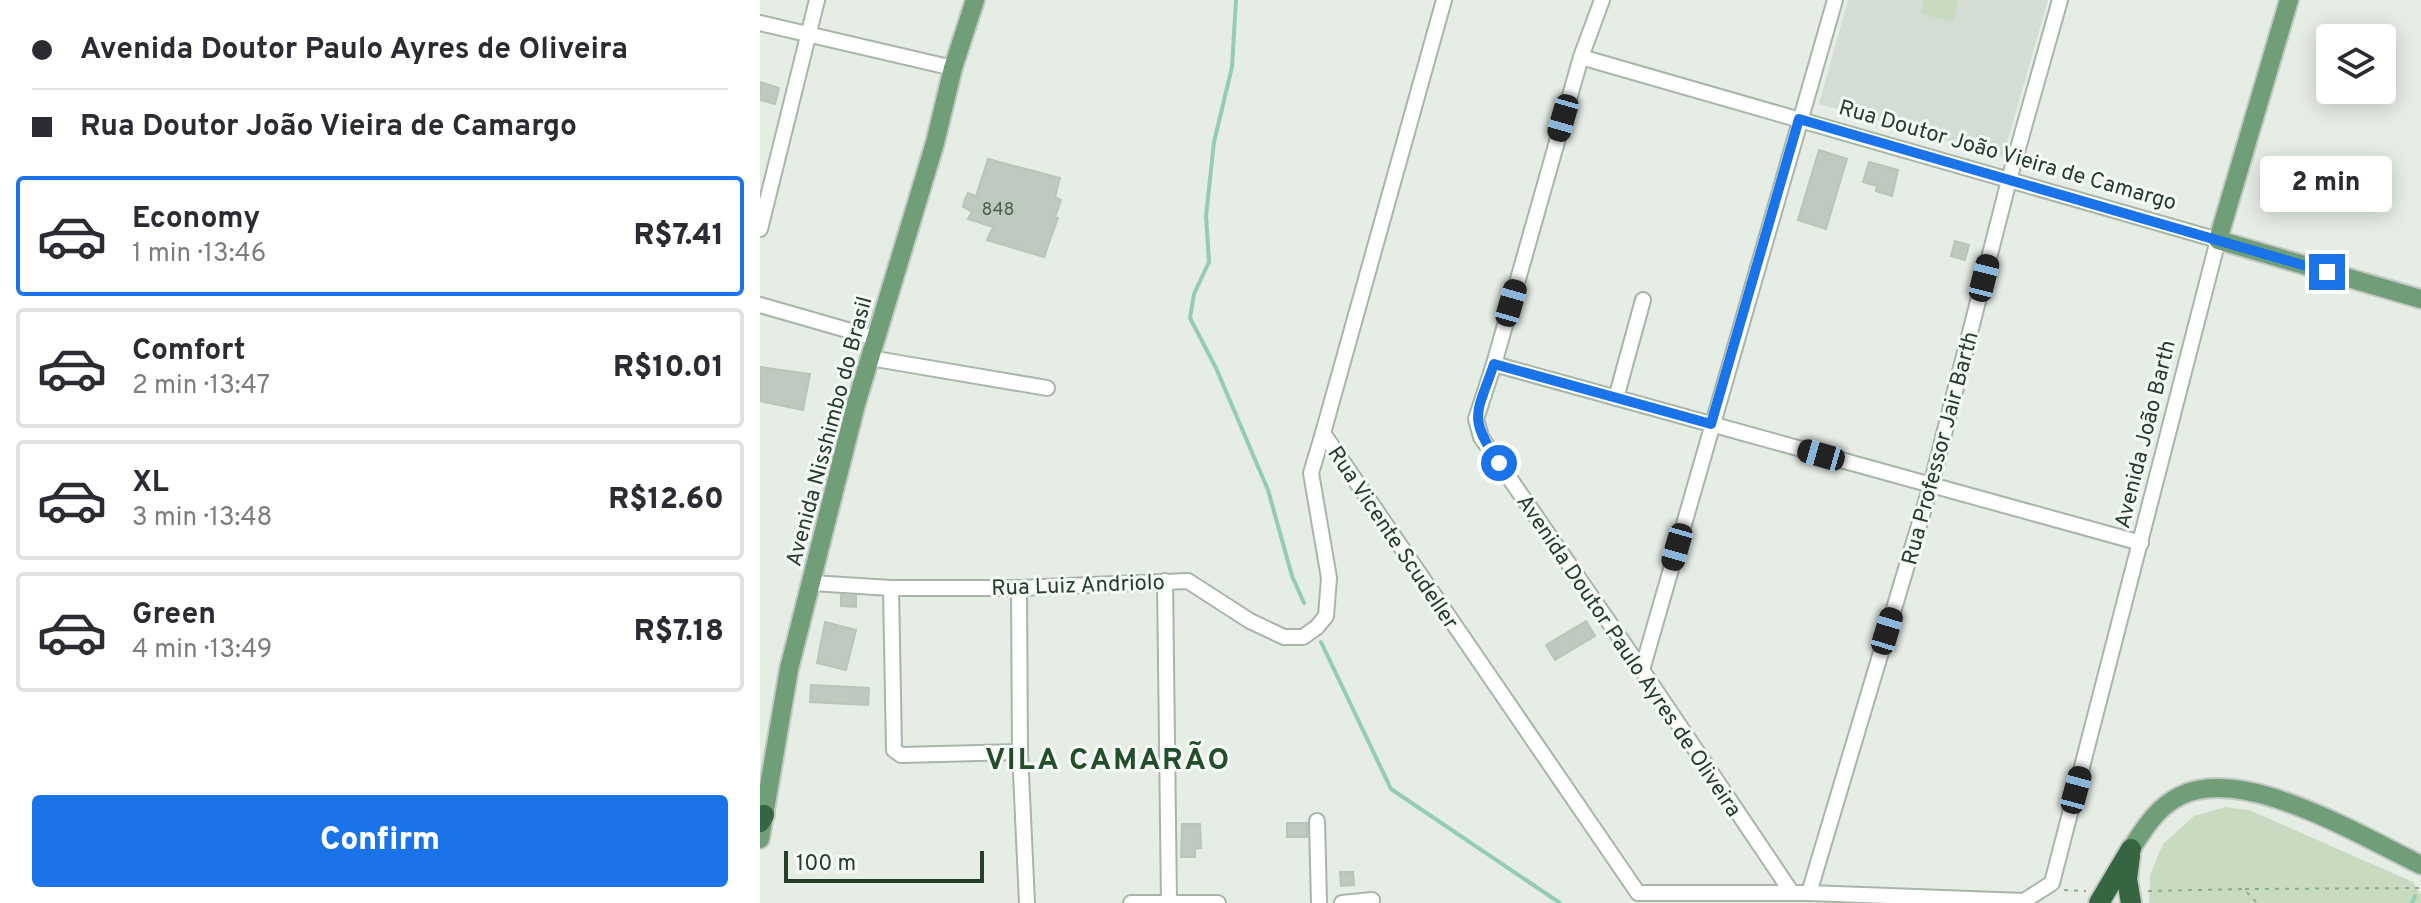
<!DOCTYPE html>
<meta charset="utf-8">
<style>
body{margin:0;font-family:Overpass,sans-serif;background:#f2f2f3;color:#2b2b33;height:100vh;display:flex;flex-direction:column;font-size:30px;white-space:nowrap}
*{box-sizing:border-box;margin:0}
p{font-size:26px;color:#7c7c81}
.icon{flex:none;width:44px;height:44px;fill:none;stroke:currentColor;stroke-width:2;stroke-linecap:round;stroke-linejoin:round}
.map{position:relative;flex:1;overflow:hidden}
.drawer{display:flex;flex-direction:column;background:#fff;width:760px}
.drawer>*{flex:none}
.hud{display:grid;align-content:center;height:176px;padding:0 32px;background:#fff}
.buttons{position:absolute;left:1556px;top:24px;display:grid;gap:16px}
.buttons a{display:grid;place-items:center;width:80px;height:80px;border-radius:8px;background:#fff;box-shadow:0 4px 20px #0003;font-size:40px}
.scale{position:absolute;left:24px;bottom:20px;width:200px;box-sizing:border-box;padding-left:8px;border:4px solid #263d2a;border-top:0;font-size:22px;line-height:28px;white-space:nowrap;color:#263d2a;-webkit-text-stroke:6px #f6faf6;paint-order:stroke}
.end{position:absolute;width:36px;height:36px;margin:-18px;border:10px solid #1a73e8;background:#fff;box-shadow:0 0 0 4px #fff}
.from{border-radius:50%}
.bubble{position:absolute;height:56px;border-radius:8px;background:#fff;box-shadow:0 4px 20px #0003;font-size:26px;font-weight:800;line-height:56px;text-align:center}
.car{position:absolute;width:24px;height:48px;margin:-24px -12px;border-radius:10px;box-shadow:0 0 6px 2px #0007;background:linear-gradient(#222 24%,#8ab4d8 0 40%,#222 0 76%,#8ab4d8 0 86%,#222 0)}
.hud b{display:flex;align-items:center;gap:28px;height:76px;font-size:30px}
.hud b+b{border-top:2px solid #e1e1e2}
.hud i{width:20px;height:20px;background:#2b2b33}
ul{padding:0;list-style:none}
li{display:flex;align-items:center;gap:24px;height:120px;margin:0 16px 12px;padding:0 16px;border:4px solid #e1e1e2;border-radius:8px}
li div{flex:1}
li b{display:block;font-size:30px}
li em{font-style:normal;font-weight:800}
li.active{border-color:#1a73e8}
li>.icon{width:72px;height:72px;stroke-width:1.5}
.action{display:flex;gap:16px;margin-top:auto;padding:16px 32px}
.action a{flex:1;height:92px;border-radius:8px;background:#1a73e8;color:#fff;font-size:32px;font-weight:800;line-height:92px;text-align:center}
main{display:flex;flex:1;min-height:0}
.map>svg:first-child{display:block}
.built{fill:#d4ddd4}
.green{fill:#c8dbc1}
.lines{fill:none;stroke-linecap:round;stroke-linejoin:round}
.stream{stroke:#94ccb5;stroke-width:4}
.building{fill:#becabf;stroke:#b8c6b9;stroke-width:2}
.minor-casing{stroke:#a8b5a9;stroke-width:18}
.major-casing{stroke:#c2c9c3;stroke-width:22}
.highway-casing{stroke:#c2c9c3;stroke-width:24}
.path{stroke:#89ad8e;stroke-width:2;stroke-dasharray:4 6;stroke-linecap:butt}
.minor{stroke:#fff;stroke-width:14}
.major{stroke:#6f9e78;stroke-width:18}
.highway{stroke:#356641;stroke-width:20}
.route{stroke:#1a73e8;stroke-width:10}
.labels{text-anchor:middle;stroke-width:6;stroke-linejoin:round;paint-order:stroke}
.number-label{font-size:18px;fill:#4c604f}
.street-label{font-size:22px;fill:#263d2a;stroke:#f6faf6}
.district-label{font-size:30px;font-weight:bold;letter-spacing:2px;fill:#244d2c;stroke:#f6faf6}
</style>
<main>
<section class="drawer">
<div class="hud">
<b><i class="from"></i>Avenida Doutor Paulo Ayres de Oliveira</b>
<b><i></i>Rua Doutor João Vieira de Camargo</b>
</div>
<ul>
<li class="active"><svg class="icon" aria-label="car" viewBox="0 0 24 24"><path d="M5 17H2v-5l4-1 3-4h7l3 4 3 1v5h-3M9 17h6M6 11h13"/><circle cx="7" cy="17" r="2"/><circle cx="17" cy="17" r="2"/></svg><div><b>Economy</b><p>1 min · 13:46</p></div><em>R$7.41</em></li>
<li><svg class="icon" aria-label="car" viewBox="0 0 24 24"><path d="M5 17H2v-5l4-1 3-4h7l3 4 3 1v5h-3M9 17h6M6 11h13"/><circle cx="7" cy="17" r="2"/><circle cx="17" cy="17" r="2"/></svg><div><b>Comfort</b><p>2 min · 13:47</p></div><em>R$10.01</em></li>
<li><svg class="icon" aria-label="car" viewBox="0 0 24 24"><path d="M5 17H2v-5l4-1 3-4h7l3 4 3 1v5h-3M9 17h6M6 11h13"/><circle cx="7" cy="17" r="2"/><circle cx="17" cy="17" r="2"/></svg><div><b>XL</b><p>3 min · 13:48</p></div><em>R$12.60</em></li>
<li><svg class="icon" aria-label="car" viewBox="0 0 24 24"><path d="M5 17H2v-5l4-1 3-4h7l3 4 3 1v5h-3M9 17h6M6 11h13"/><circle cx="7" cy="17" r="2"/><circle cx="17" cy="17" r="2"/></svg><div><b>Green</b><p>4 min · 13:49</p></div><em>R$7.18</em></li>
</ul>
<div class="action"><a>Confirm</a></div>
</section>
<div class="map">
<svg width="1661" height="903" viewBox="0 0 1661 903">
<rect width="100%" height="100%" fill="#e5ede5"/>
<path class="built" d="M1088 0H1288L1243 157 1059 104Z"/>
<g class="green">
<path d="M1164 0H1199L1193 22 1161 14Z"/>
<path d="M1465 807 1489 810 1653 882 1661 895V903H1389L1390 875 1403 844 1434 816Z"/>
</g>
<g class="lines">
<g class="stream">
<path d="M476 0 472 67 454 142 446 216 449 262 434 294 430 318 456 368 508 490 532 576 544 603"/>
<path d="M561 642 631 789 800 903"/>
<path d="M1652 903 1655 896"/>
</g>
</g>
<g class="building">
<path d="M0 82 19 88 15 104 0 100Z"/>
<path d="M1059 150 1087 159 1066 229 1038 220Z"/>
<path d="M228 159 300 178 295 197 301 200 295 217 298 218 284 257 227 240 233 227 208 219 212 212 203 207 205 199 208 193 216 196Z"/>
<path d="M1109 162 1138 170 1132 196 1116 191 1117 186 1103 182Z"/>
<path d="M1195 241 1209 245 1205 260 1191 256Z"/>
<path d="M0 367 50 374 43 410 0 401Z"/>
<path d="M81 595 96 596V607L81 606Z"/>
<path d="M826 621 835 636 795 660 786 645Z"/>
<path d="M65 622 96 630 86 670 57 663Z"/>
<path d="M51 685 109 688 108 705 50 702Z"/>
<rect x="527" y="823" width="20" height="14"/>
<path d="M422 824H440L441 848 435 849V857H421Z"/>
<path d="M580 872H593L594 885 581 886Z"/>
</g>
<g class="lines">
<g class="minor-casing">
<g id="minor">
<path d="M684 0 563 433 878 893H1049L1264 901 1292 883 1458 240 821 57"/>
<path d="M842 0 821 57 734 364 716 419 721 437 882 670 1032 893"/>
<path d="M0 23 193 68"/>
<path d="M0 229 57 0"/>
<path d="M0 305 115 338"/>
<path d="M110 358 287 388"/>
<path d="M734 364 1381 543"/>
<path d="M856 398 883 300"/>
<path d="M405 581 409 902"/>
<path d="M52 583 131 588H259L428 581 490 621 524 637H543L557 627 566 616 569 578 551 473 563 433"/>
<path d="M131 588 134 750 141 755 260 752"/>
<path d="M259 588 260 752 267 903"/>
<path d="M882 670 1075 0"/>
<path d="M557 821 559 903"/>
<path d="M1049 893 1171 485 1249 180 1300 0"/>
<path d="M371 903H458"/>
<path d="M582 903 612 900"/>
</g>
</g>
<g class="major-casing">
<g id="major">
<path d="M1529 0 1458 240 1661 299"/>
<path d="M0 839 29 669 96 404 175 143 193 68 215 0"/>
<path d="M1371 849C1384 829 1397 807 1420 796 1483 764 1603 837 1661 865"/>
</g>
</g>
<g class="highway-casing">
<g id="highway">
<path d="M0 822 4 815"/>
<path d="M1370 856 1367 879 1371 903"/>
<path d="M1339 903 1371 849"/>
</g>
</g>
<g class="path">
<path d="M1485 889 1661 888"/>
<path d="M1304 890 1326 891"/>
<path d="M1388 891 1484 889 1497 903"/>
</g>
<use href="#minor" class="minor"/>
<use href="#major" class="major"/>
<use href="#highway" class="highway"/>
</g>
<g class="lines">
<path class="route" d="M739 463C707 416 717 414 734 364L951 424 1039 119 1567 272"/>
</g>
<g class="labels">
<g class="number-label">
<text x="238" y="215">848</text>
</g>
<g class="street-label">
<text transform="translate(1248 154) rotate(16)" y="8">Rua Doutor João Vieira de Camargo</text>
<text transform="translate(68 431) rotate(-75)" y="8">Avenida Nisshimbo do Brasil</text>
<text transform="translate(1384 434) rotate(-76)" y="8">Avenida João Barth</text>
<text transform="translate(1179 448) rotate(-75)" y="8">Rua Professor Jair Barth</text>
<text transform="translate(634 537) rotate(56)" y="8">Rua Vicente Scudeller</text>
<text transform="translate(318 584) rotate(-2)" y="8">Rua Luiz Andriolo</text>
<text transform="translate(870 655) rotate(56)" y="8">Avenida Doutor Paulo Ayres de Oliveira</text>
</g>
<g class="district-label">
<text x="348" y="769">VILA CAMARÃO</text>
</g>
</g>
</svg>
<div class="buttons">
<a><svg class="icon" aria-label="layers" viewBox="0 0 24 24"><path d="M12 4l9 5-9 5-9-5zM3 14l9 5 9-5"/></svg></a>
</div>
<div class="scale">100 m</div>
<i class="end from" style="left:739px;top:463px"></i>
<i class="end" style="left:1567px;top:272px"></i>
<div class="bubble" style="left:1500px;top:156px;width:132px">2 min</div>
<i class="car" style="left:803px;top:118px;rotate:196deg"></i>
<i class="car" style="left:1224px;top:278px;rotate:14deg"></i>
<i class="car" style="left:751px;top:303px;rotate:16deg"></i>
<i class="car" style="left:1061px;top:455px;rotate:286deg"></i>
<i class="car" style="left:917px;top:547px;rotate:196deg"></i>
<i class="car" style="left:1127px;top:631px;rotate:17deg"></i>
<i class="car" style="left:1316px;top:790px;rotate:15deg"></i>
</div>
</main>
